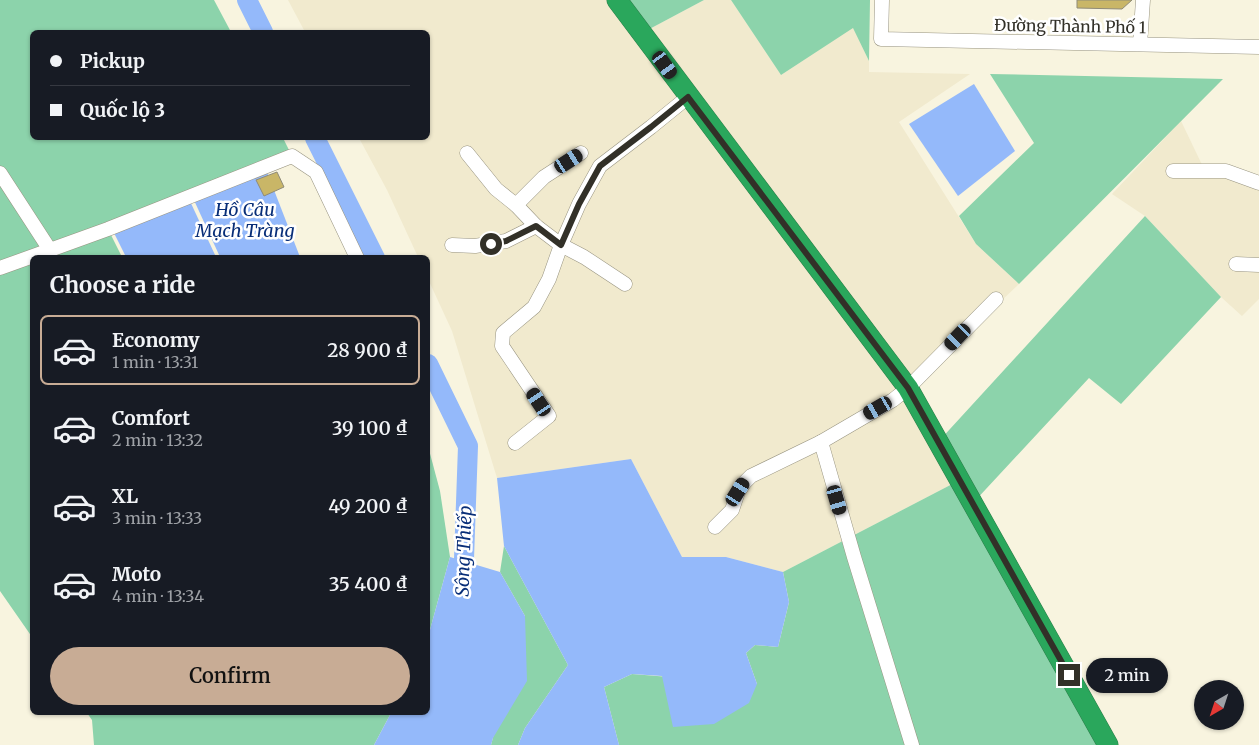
<!DOCTYPE html>
<meta charset="utf-8">
<style>
body{margin:0;font-family:Merriweather,serif;background:#242831;color:#f1f3f6;height:100vh;display:flex;flex-direction:column;font-size:19px;white-space:nowrap}
*{box-sizing:border-box;margin:0}
p{font-size:16px;color:#9ea1a6}
.icon{flex:none;width:28px;height:28px;fill:none;stroke:currentColor;stroke-width:2;stroke-linecap:round;stroke-linejoin:round}
.map{position:relative;flex:1;overflow:hidden}
.panel{position:absolute;left:30px;top:255px;width:400px;height:460px;display:flex;flex-direction:column;background:#171b24;border-radius:8px;box-shadow:0 1px 4px #0004}
.panel>*{flex:none}
.hud{position:absolute;left:30px;top:30px;width:400px;height:110px;border-radius:8px;box-shadow:0 1px 4px #0004;display:grid;align-content:center;height:110px;padding:0 20px;background:#171b24}
.needle{width:32px;rotate:219deg}
.fabs{position:absolute;left:1194px;top:680px;display:grid;gap:10px}
.fabs a{display:grid;place-items:center;width:50px;height:50px;border-radius:50%;background:#171b24;box-shadow:0 1px 4px #0004;font-size:25px}
.end{position:absolute;width:22px;height:22px;margin:-11px;border:6px solid #323028;background:#fff;box-shadow:0 0 0 2px #fff}
.from{border-radius:50%}
.bubble{position:absolute;height:35px;border-radius:18px;background:#171b24;box-shadow:0 1px 4px #0004;font-size:16px;font-weight:600;line-height:35px;text-align:center}
.car{position:absolute;width:15px;height:30px;margin:-15px -8px;border-radius:6px;box-shadow:0 0 4px 1px #0007;background:linear-gradient(#222 24%,#8ab4d8 0 40%,#222 0 76%,#8ab4d8 0 86%,#222 0)}
.hud b{display:flex;align-items:center;gap:18px;height:48px;font-size:19px}
.hud b+b{border-top:1px solid #363941}
.hud i{width:12px;height:12px;background:#f1f3f6}
ul{padding:0;list-style:none}
li{display:flex;align-items:center;gap:15px;height:70px;margin:0 10px 8px;padding:0 10px;border:2px solid transparent;border-radius:8px}
li div{flex:1}
li b{display:block;font-size:19px}
li em{font-style:normal;font-weight:600}
li.active{border-color:#c8ac95}
li>.icon{width:45px;height:45px;stroke-width:1.5}
h2{padding:0 20px;font-size:22px;line-height:60px}
.action{display:flex;gap:10px;margin-top:auto;padding:10px 20px}
.action a{flex:1;height:58px;border-radius:30px;background:#c8ac95;color:#111;font-size:20px;font-weight:600;line-height:58px;text-align:center}
.map>svg:first-child{display:block}
.built{fill:#f1eace}
.green{fill:#8cd3ab}
.water{fill:#94b9fa}
.lines{fill:none;stroke-linecap:round;stroke-linejoin:round}
.river{stroke:#94b9fa;stroke-width:20}
.building{fill:#c9b667;stroke:#8f8b78}
.minor-casing{stroke:#989481;stroke-width:15}
.highway-casing{stroke:#2d7d4a;stroke-width:21}
.minor{stroke:#fff;stroke-width:14}
.highway{stroke:#2aa75c;stroke-width:20}
.route{stroke:#323028;stroke-width:6}
.labels{text-anchor:middle;stroke-width:5;stroke-linejoin:round;paint-order:stroke}
.street-label{font-size:16px;fill:#323028;stroke:#fff}
.water-label{font-size:18px;font-style:italic;fill:#082e78;stroke:#fff}
</style>
<div class="map">
<svg width="1259" height="745" viewBox="0 0 1259 745">
<rect width="100%" height="100%" fill="#f8f4df"/>
<g class="built">
<path d="M288 0H629L642 33 704 0H731L781 75 853 27 869 61V72L970 74 899 122 976 244 1019 284 909 388 960 480 783 572 726 557H682L631 459 497 478 452 331 428 279V258L418 257 387 190 359 138H428V32H305Z"/>
<path d="M1181 121 1205 171 1259 183V299L1242 316 1221 297 1145 216 1112 194Z"/>
</g>
<g class="green">
<path d="M0 0H214L231 32H32V138H283L292 156 108 229 122 257 32 258V637L0 591Z"/>
<path d="M629 0H704L642 33Z"/>
<path d="M731 0H870L869 61 853 28 781 75Z"/>
<path d="M990 74 1223 79 1019 284 976 244 959 216 1034 143Z"/>
<path d="M1145 216 1221 297 1121 404 1089 378 973 503 1108 745H619L604 687 632 674 757 684 746 653 755 645 778 647 789 602 783 572 960 480 939 441Z"/>
<path d="M428 446 440 491 450 557 428 637Z"/>
<path d="M504 546 568 665 525 728 518 745H491L525 616 500 572Z"/>
<path d="M87 713H391L374 745H94L92 720Z"/>
</g>
<g class="water">
<path d="M974 84 1015 151 958 196 909 124Z"/>
<path d="M267 172 300 257H220L193 198Z"/>
<path d="M189 199 216 257H126L112 229Z"/>
<path d="M631 459 682 557H726L783 572 789 602 778 647 755 645 746 653 757 684 749 703 714 724 673 727 662 676 632 674 604 687 619 745H518L525 728 568 665 504 546 497 478Z"/>
<path d="M450 557 500 572 525 616 527 681 493 738 491 745H374L391 713 428 712V637Z"/>
</g>
<g class="lines">
<g class="river">
<path d="M247 0 263 32"/>
<path d="M315 138 375 258"/>
<path d="M428 364 468 446 463 587"/>
</g>
</g>
<g class="building">
<path d="M1077 0H1132L1122 9 1077 8Z"/>
<path d="M277 172 284 187 264 196 256 180Z"/>
</g>
<g class="lines">
<g class="minor-casing">
<g id="minor">
<path d="M882 0 881 39 1259 47"/>
<path d="M1140 44 1143 0"/>
<path d="M467 153 496 189 516 205"/>
<path d="M581 153 544 177 516 205 536 226 561 245 584 257 625 284"/>
<path d="M1173 171H1226L1259 183"/>
<path d="M0 173 50 250"/>
<path d="M452 245 475 246 506 241 536 226"/>
<path d="M1236 264 1259 265"/>
<path d="M0 268 108 229 292 156 316 172 357 258"/>
<path d="M821 442 854 557 912 745"/>
<path d="M515 443 549 416 502 346 503 333 534 307 549 279 561 245 579 204 600 166 651 127 688 97"/>
<path d="M715 527 732 510 738 492 744 483 751 476 821 442 893 400 908 388 996 299"/>
</g>
</g>
<g class="highway-casing">
<path id="highway" d="M617 0 908 388 1108 745"/>
</g>
<use href="#minor" class="minor"/>
<use href="#highway" class="highway"/>
</g>
<g class="lines">
<path class="route" d="M491 244 506 241 536 226 561 245 579 204 600 166 651 127 688 97 908 388 1069 675"/>
</g>
<g class="labels">
<g class="street-label">
<text transform="translate(1070 26) rotate(1)" y="6">Đường Thành Phố 1</text>
</g>
<g class="water-label">
<text x="245" y="216">Hồ Câu<tspan x="245" dy="21">Mạch Tràng</tspan></text>
<text transform="translate(464 551) rotate(-88)" y="6">Sông Thiếp</text>
</g>
</g>
</svg>
<div class="fabs">
<a><svg class="needle" viewBox="-14 -14 28 28"><path d="M0-13l5 13h-10z" fill="#e53935"/><path d="M0 13l5-13h-10z" fill="#9ea1a6"/></svg></a>
</div>
<i class="end from" style="left:491px;top:244px"></i>
<i class="end" style="left:1069px;top:675px"></i>
<div class="bubble" style="left:1086px;top:658px;width:82px">2 min</div>
<i class="car" style="left:665px;top:65px;rotate:144deg"></i>
<i class="car" style="left:569px;top:161px;rotate:58deg"></i>
<i class="car" style="left:958px;top:337px;rotate:224deg"></i>
<i class="car" style="left:539px;top:402px;rotate:326deg"></i>
<i class="car" style="left:878px;top:408px;rotate:240deg"></i>
<i class="car" style="left:738px;top:492px;rotate:32deg"></i>
<i class="car" style="left:837px;top:500px;rotate:164deg"></i>
<div class="hud">
<b><i class="from"></i>Pickup</b>
<b><i></i>Quốc lộ 3</b>
</div>
<section class="panel">
<h2>Choose a ride</h2>
<ul>
<li class="active"><svg class="icon" aria-label="car" viewBox="0 0 24 24"><path d="M5 17H2v-5l4-1 3-4h7l3 4 3 1v5h-3M9 17h6M6 11h13"/><circle cx="7" cy="17" r="2"/><circle cx="17" cy="17" r="2"/></svg><div><b>Economy</b><p>1 min · 13:31</p></div><em>28 900 ₫</em></li>
<li><svg class="icon" aria-label="car" viewBox="0 0 24 24"><path d="M5 17H2v-5l4-1 3-4h7l3 4 3 1v5h-3M9 17h6M6 11h13"/><circle cx="7" cy="17" r="2"/><circle cx="17" cy="17" r="2"/></svg><div><b>Comfort</b><p>2 min · 13:32</p></div><em>39 100 ₫</em></li>
<li><svg class="icon" aria-label="car" viewBox="0 0 24 24"><path d="M5 17H2v-5l4-1 3-4h7l3 4 3 1v5h-3M9 17h6M6 11h13"/><circle cx="7" cy="17" r="2"/><circle cx="17" cy="17" r="2"/></svg><div><b>XL</b><p>3 min · 13:33</p></div><em>49 200 ₫</em></li>
<li><svg class="icon" aria-label="car" viewBox="0 0 24 24"><path d="M5 17H2v-5l4-1 3-4h7l3 4 3 1v5h-3M9 17h6M6 11h13"/><circle cx="7" cy="17" r="2"/><circle cx="17" cy="17" r="2"/></svg><div><b>Moto</b><p>4 min · 13:34</p></div><em>35 400 ₫</em></li>
</ul>
<div class="action"><a>Confirm</a></div>
</section>
</div>
